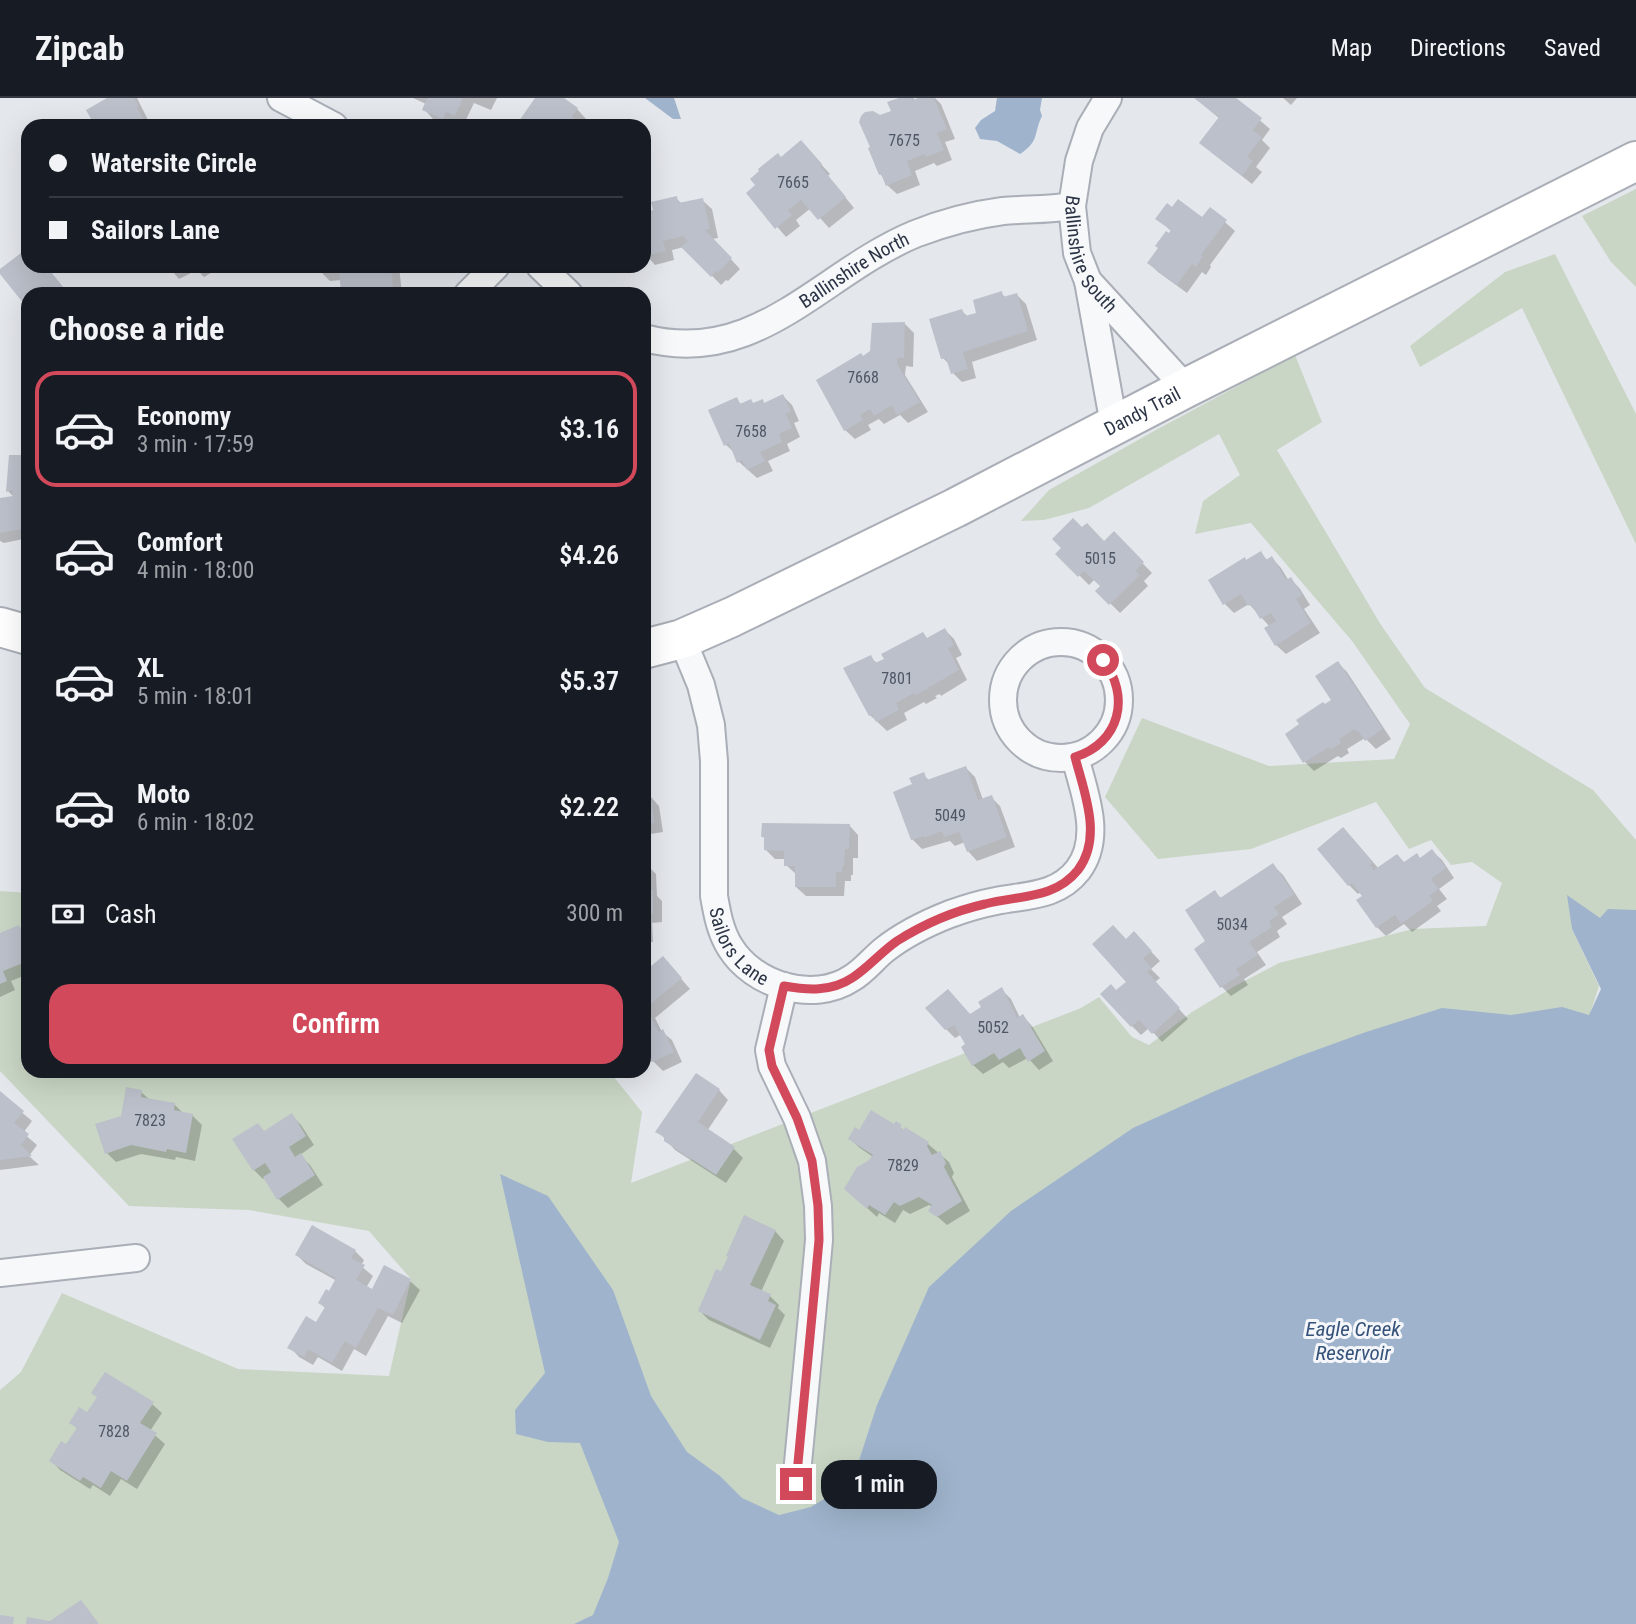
<!DOCTYPE html>
<meta charset="utf-8">
<style>
body{margin:0;font-family:"Roboto Condensed",sans-serif;background:#20242c;color:#f1f3f6;height:100vh;display:flex;flex-direction:column;font-size:26px;white-space:nowrap}
*{box-sizing:border-box;margin:0}
p{font-size:23px;color:#9ea1a6}
.icon{flex:none;width:38px;height:38px;fill:none;stroke:currentColor;stroke-width:2;stroke-linecap:round;stroke-linejoin:round}
.map{position:relative;flex:1;overflow:hidden}
.side{position:absolute;left:21px;top:189px;width:630px;height:791px;display:flex;flex-direction:column;background:#171b24;border-radius:21px;box-shadow:0 7px 28px #0002}
.side>*{flex:none}
.guide{position:absolute;left:21px;top:21px;width:630px;height:154px;border-radius:21px;box-shadow:0 7px 28px #0002;display:grid;align-content:center;height:154px;padding:0 28px;background:#171b24}
.end{position:absolute;width:32px;height:32px;margin:-16px;border:9px solid #d1495b;background:#fff;box-shadow:0 0 0 4px #fff}
.from{border-radius:50%}
.bubble{position:absolute;height:49px;border-radius:21px;background:#171b24;box-shadow:0 7px 28px #0002;font-size:23px;font-weight:600;line-height:49px;text-align:center}
.guide b{display:flex;align-items:center;gap:24px;height:66px;font-size:26px}
.guide b+b{border-top:2px solid #363941}
.guide i{width:18px;height:18px;background:#f1f3f6}
ul{padding:0;list-style:none}
li{display:flex;align-items:center;gap:21px;height:116px;margin:0 14px 10px;padding:0 14px;border:4px solid transparent;border-radius:21px}
li div{flex:1}
li b{display:block;font-size:26px}
li em{font-style:normal;font-weight:600}
li.selected{border-color:#d1495b}
li>.icon{width:63px;height:63px;stroke-width:1.5}
h2{padding:0 28px;font-size:32px;line-height:84px}
.pay{display:flex;align-items:center;gap:18px;height:77px;padding:0 28px;font-size:26px}
.pay p{margin-inline-start:auto}
.primary-button{display:flex;gap:14px;margin-top:auto;padding:14px 28px}
.primary-button a{flex:1;height:80px;border-radius:21px;background:#d1495b;color:#fff;font-size:28px;font-weight:600;line-height:80px;text-align:center}
header{display:flex;align-items:center;gap:42px;box-sizing:border-box;height:98px;padding:0 35px;background:#171b24;border-bottom:2px solid #363941}
header strong{font-size:33px}
nav{display:flex;gap:38px;margin-inline-start:auto;font-size:24px}
.map>svg:first-child{display:block}
.green{fill:#c9d6c5}
.water{fill:#9fb4cc}
.shadow{fill:#0003}
.building{fill:#bbc0ca}
.lines{fill:none;stroke-linecap:round;stroke-linejoin:round}
.street-casing{stroke:#a9aeb7;stroke-width:30}
.secondary-casing{stroke:#a9aeb7;stroke-width:42}
.street{stroke:#f7f8fa;stroke-width:26}
.secondary{stroke:#fff;stroke-width:38}
.route{stroke:#d1495b;stroke-width:9}
.labels{text-anchor:middle;stroke-width:6;stroke-linejoin:round;paint-order:stroke}
.number-label{font-size:16px;fill:#4f5766}
.street-label{font-size:19px;fill:#2b3445;stroke:#f4f6f9}
.water-label{font-size:21px;font-style:italic;fill:#34527a;stroke:#f4f6f9}
</style>
<header>
<strong>Zipcab</strong>
<nav><a>Map</a><a>Directions</a><a>Saved</a></nav>
</header>
<div class="map">
<svg width="1636" height="1526" viewBox="0 0 1636 1526">
<rect width="100%" height="100%" fill="#e4e7ec"/>
<g class="green">
<path d="M1636 91V189L1611 164 1582 118Z"/>
<path d="M1555 156 1636 316V446L1522 210 1420 269 1410 248 1505 174Z"/>
<path d="M1295 257 1322 324 1277 352 1381 527 1425 590 1593 692 1636 742V812L1600 821 1568 798 1572 831 1599 888 1590 916 1636 1526H0V1292L21 1274 62 1195 238 1271 389 1278 411 1181 369 1133 249 1112 129 1108 0 973V793L28 795V973H609L642 1014 631 1085 1081 910 1099 899 1132 939 1149 947 1192 914 1235 888 1279 865 1413 831 1486 828 1502 785 1472 764 1451 767 1431 742 1409 751 1376 704 1251 751 1158 761 1105 699 1142 620 1269 668 1394 661 1410 626 1352 543 1251 425 1195 436 1203 403 1240 377 1219 336 1089 410 1044 422 1021 423 1049 392 1156 332Z"/>
</g>
<g class="water">
<path d="M645 0H674L681 21H673Z"/>
<path d="M997 0H1042L1040 12 1042 18C1033 36 1040 43 1020 56L997 43 980 41 975 30 981 22 995 13Z"/>
<path d="M1567 797 1600 820 1608 811 1636 812V1526H574L593 1517 608 1480 619 1444 580 1345 548 1344 516 1336 515 1312 545 1275 500 1076 548 1098 613 1192 651 1298 687 1354 720 1378 742 1400 779 1417 811 1409 852 1384 877 1307 929 1189 1011 1113 1133 1030 1215 993 1297 959 1366 934 1442 910 1511 917 1562 909 1589 917 1601 891 1572 831Z"/>
</g>
<g class="shadow">
<path d="M110 0H137L151 28H97Z"/>
<path d="M413 0H497L491 12 474 5 464 26 456 23 453 28 433 21 424 11 426 6Z"/>
<path d="M537 0H561L577 11 586 21 583 28H513L519 25Z"/>
<path d="M904 0H913L916 3 919 0H935L941 6 955 41 945 44 952 62 937 68 934 65 915 73 920 87 897 96 887 87 884 80 880 76 879 19 893 14Z"/>
<path d="M1195 0H1234L1270 31 1262 42 1270 50 1256 69 1262 74 1252 86 1211 54 1220 21Z"/>
<path d="M1283 0H1297L1291 7Z"/>
<path d="M193 22 198 28H183Z"/>
<path d="M810 54 830 76 828 78 854 110 829 130 811 110 796 122 800 128 786 139 748 95 782 61Z"/>
<path d="M676 100 682 106 702 102 712 111 718 140 712 141 740 171 728 183 726 182 721 187 684 149 672 152 674 162 655 167 647 158 644 159V116L655 114Z"/>
<path d="M1210 111 1235 133 1210 167 1211 169 1206 177 1202 174 1187 195 1158 174 1149 165 1172 134 1157 120 1203 122Z"/>
<path d="M168 168H223L204 179 197 172 179 181Z"/>
<path d="M320 168H399L402 196H346L342 193 341 182 330 183 321 174Z"/>
<path d="M1001 195 1006 200 1017 197 1026 206 1037 242 972 264 976 280 962 284 953 275 951 268 943 260 962 213 968 219 979 216Z"/>
<path d="M905 226 914 235 913 269 906 268 905 277 928 314 908 325 900 317 884 326 879 321 868 327 871 332 855 341 845 332 863 260Z"/>
<path d="M783 298 792 307 799 323 794 325 800 339 787 346 790 353 768 363 773 373 757 380 739 364 736 356 726 347 736 301 742 307H755L762 303 765 306Z"/>
<path d="M28 359V440L4 445 0 443V402L14 399 8 393Z"/>
<path d="M1082 432 1104 445 1114 436 1152 475 1144 483 1148 488 1120 515 1098 493 1102 488 1095 481 1089 487 1058 456Z"/>
<path d="M1261 455 1268 463 1272 460 1281 470 1289 483 1291 481 1300 491 1310 507 1304 511 1320 535 1286 556 1276 547 1270 529 1249 506 1234 515 1225 506 1247 464Z"/>
<path d="M945 532 954 541 962 557 956 560 967 582 941 598 940 596 935 598 937 600 926 606 924 604 904 615 907 622 887 633 870 617 871 560 878 566Z"/>
<path d="M1338 565 1347 574 1391 641 1376 651 1365 640 1347 651 1349 655 1341 660 1338 658 1314 673 1305 664 1325 608 1334 603Z"/>
<path d="M966 670 975 679 983 702 991 699 1000 708 1015 749 977 763 968 753 965 744 955 748 950 743 922 751 912 741 914 687 923 677 930 683Z"/>
<path d="M650 698 659 708 663 734 644 737V699Z"/>
<path d="M849 727 858 737V760H853V777H851V783H845L844 798H806L796 789 797 777 786 767V761H775L766 752V741L763 739Z"/>
<path d="M1352 740 1379 771 1420 761 1432 753 1442 762 1454 780 1439 791 1447 801 1437 808 1441 813 1412 834 1404 826 1386 838 1377 829 1361 794 1358 796 1349 787Z"/>
<path d="M644 767H647L656 776 657 798 662 803V824L652 825 653 844H644Z"/>
<path d="M1273 767 1283 777 1302 806 1282 819 1287 826 1277 833 1280 839 1257 854 1266 867 1244 881 1248 887 1231 898 1222 889 1208 843 1215 794 1222 801Z"/>
<path d="M18 829 28 839V876L11 883 15 892 0 899V837Z"/>
<path d="M1127 843 1143 845 1160 863 1151 871 1160 880 1155 884 1188 921 1162 944 1149 930 1141 937 1132 928 1117 894 1128 884Z"/>
<path d="M672 870 690 891 655 920 662 934 672 942 682 964 663 973 653 963 644 964V877Z"/>
<path d="M1002 892 1011 901 1020 920 1023 918 1032 928 1053 963 1039 972 1028 960 1009 970 1003 964 983 976 973 967 968 947 962 936 955 940 946 931 983 910Z"/>
<path d="M696 977 719 992 728 1002 707 1033 734 1051 743 1060 726 1085 675 1052 658 1033Z"/>
<path d="M141 994 150 1002 174 1006 184 1016 192 1017 202 1027 195 1063 176 1059 175 1062 141 1056 116 1064 107 1055 123 1019Z"/>
<path d="M0 996 32 1023 23 1035 37 1047 29 1058 39 1067 0 1072Z"/>
<path d="M291 1017 301 1027 314 1047 300 1057 310 1067 323 1087 288 1110 278 1100 265 1080 263 1081 254 1072 265 1035Z"/>
<path d="M896 1026 905 1033 928 1046 949 1064 954 1075 952 1079 970 1113 947 1127 931 1113 933 1109 929 1107 910 1116 903 1112 895 1125 879 1115 877 1119 856 1100 873 1059 860 1050 850 1041 859 1034 895 1028Z"/>
<path d="M775 1133 784 1143 761 1194 770 1198 779 1207 778 1210 785 1217 770 1250 709 1222 700 1213Z"/>
<path d="M355 1153 364 1162 361 1168 373 1178 366 1190 373 1193 385 1170 410 1183 420 1192 402 1225 388 1218 366 1258 354 1251 342 1273 318 1259 313 1267 299 1259 290 1249 317 1227 326 1211 320 1205 330 1195 337 1183 306 1166 297 1157Z"/>
<path d="M152 1306 162 1315 150 1333 165 1346 137 1391 121 1381 110 1398 93 1387 90 1391 60 1372 51 1362 67 1349 78 1331 71 1325 88 1316Z"/>
</g>
<g class="building">
<path d="M107 0H134L139 8 137 9 147 28H95L86 12Z"/>
<path d="M427 0H463L455 18 446 14 443 21 422 12Z"/>
<path d="M535 0H564L578 10 572 19 586 28H511L516 21 519 23Z"/>
<path d="M899 0H912L913 2 918 0H934L947 31 937 35 944 52 926 59 925 56 907 63 912 77 886 88 881 76 879 77 868 50 870 49 859 24 861 18 865 14 873 13 880 17 891 13 887 4Z"/>
<path d="M1194 0H1236L1262 20 1253 32 1262 39 1247 59 1253 63 1242 78 1199 45 1219 19Z"/>
<path d="M801 42 822 66 820 68 846 99 818 122 801 102 788 112 792 117 775 131 746 95 755 87 750 81 759 73 758 71 778 55 781 59Z"/>
<path d="M677 98 678 105 703 100 710 131 705 132 732 160 718 175 717 172 711 179 681 149 688 143 683 138 663 143 666 153 644 158V115L653 112 651 104Z"/>
<path d="M1178 101 1202 119 1210 109 1227 122 1201 157 1203 158 1196 169 1192 166 1177 187 1147 165 1158 150 1155 148 1166 133 1169 135 1171 132 1155 121 1167 105 1172 109Z"/>
<path d="M25 152 28 156V168H37L40 171 46 168 69 196H28V211L0 176V171Z"/>
<path d="M319 168H391L393 189 341 194 339 173 319 175Z"/>
<path d="M1002 193 1003 199 1017 195 1028 233 963 254 968 271 951 276 946 260 941 261 929 221 962 211 965 218 976 215 973 202Z"/>
<path d="M905 224 904 260H897V266L920 304 897 317 892 307 874 318 870 311 860 317 863 322 844 333 816 282 861 255 863 258 870 253 872 225Z"/>
<path d="M783 296 791 313 786 316 792 330 779 336 782 344 760 354 765 363 747 372 742 362 737 365 729 345 724 348 708 312 737 299 740 306 751 301 753 305 763 301 764 305Z"/>
<path d="M9 357H28V395L23 396 28 421V430L0 435V400L13 398 12 392 6 394Z"/>
<path d="M1073 420 1082 429 1087 425 1104 443 1114 433 1144 464 1135 473 1140 477 1109 507 1095 493 1100 488 1084 473 1078 479 1055 456 1061 450 1052 441Z"/>
<path d="M1261 453 1266 462 1272 458 1286 482 1291 479 1302 497 1296 501 1311 525 1275 548 1264 530 1276 523 1271 515 1260 521 1251 506 1248 508 1241 496 1223 507 1208 482 1245 459 1246 462Z"/>
<path d="M945 530 954 547 948 550 959 572 930 589 929 588H928L929 590 915 597 914 595 896 605 899 612 876 624 872 616 869 618 843 570 871 557 875 565 884 561 881 556 923 534 927 540Z"/>
<path d="M1338 563 1383 631 1365 643 1358 633 1357 634 1355 631 1339 641 1341 645 1330 652 1329 649 1303 665 1285 636 1299 626 1296 622 1323 604 1325 606 1331 602 1315 578Z"/>
<path d="M966 668 978 702 992 697 1007 739 967 754 959 734 944 739 942 733 924 740V738L911 742 893 694 912 686 909 680 924 674 927 682Z"/>
<path d="M650 696 655 725 644 727V697Z"/>
<path d="M762 725 850 726 849 751H845L844 768 842 769V774H836V789H795V768H784V753L764 752V739H761Z"/>
<path d="M1343 729 1373 764 1370 767 1374 772 1397 756 1404 764 1417 755 1420 760 1432 751 1446 770 1431 781 1439 791 1429 798 1433 803 1401 826 1395 817 1376 830 1356 802 1362 798 1352 785 1348 788 1317 751Z"/>
<path d="M644 765H648V792H653V816H644Z"/>
<path d="M1273 765 1294 796 1274 809 1279 816 1269 823 1272 829 1249 844 1258 857 1236 871 1240 877 1220 890 1194 851 1205 843 1185 812 1215 792 1220 800Z"/>
<path d="M19 827 28 849V863L3 873 7 883 0 886V835Z"/>
<path d="M1113 827 1126 841 1134 833 1152 853 1143 860 1152 870 1147 874 1180 910 1152 936 1139 922 1131 929 1100 896 1111 886 1116 892 1126 884 1092 846Z"/>
<path d="M663 858 682 880 646 910 659 934 663 931 674 954 652 964 644 955V874Z"/>
<path d="M1002 889 1017 920 1023 916 1045 953 1028 964 1020 950 999 962 994 955 972 968 961 949 965 946 954 927 945 932 925 910 948 891 970 916 981 909 978 904Z"/>
<path d="M696 975 720 991 698 1024 735 1049 716 1077 664 1043V1039L655 1034Z"/>
<path d="M126 989 142 992 141 999 175 1005 174 1012 193 1016 186 1055 167 1051 166 1054 131 1047 105 1056 95 1026 121 1018Z"/>
<path d="M0 993 24 1013 14 1025 29 1036 21 1047 32 1058 0 1062Z"/>
<path d="M871 1012 894 1026 896 1023 902 1027 900 1029 904 1032 905 1029 929 1044 927 1048 932 1057 940 1053 946 1065 944 1069 962 1103 937 1119 928 1113 932 1107 919 1099 900 1108 894 1104 885 1117 869 1107 867 1111 844 1091 857 1069 868 1063 873 1057 848 1041 855 1029 859 1032Z"/>
<path d="M292 1015 306 1038 289 1049 295 1059 301 1055 315 1077 277 1102 263 1079 271 1074 265 1065 253 1073 232 1041 258 1025 264 1033Z"/>
<path d="M744 1117 776 1132 750 1187 771 1196 768 1203 776 1207 760 1242 698 1213 716 1171 721 1173 728 1159 726 1158Z"/>
<path d="M312 1127 356 1152 351 1160 365 1167 356 1182 372 1191 384 1167 411 1181 393 1217 378 1210 356 1250 345 1243 332 1265 308 1251 304 1259 287 1250 306 1218 316 1224 325 1209 318 1205 326 1191 329 1193 336 1180 295 1157Z"/>
<path d="M105 1274 154 1304 140 1325 157 1335 127 1383 111 1373 101 1390 83 1379 80 1383 49 1363 61 1343 66 1346 77 1330 69 1325 79 1309 87 1314 97 1299 91 1295Z"/>
<path d="M81 1502 99 1526H26L27 1519 50 1523Z"/>
<path d="M0 1517 14 1519 13 1526H0Z"/>
</g>
<g class="lines">
<g class="street-casing">
<g id="street">
<path d="M281 0 334 28"/>
<path id="s1" d="M1108 0 1090 30 1079 63 1072 108 1077 155 1088 183 1186 290"/>
<path d="M540 168 569 196"/>
<path d="M1088 183 1114 327"/>
<path d="M468 196 496 168"/>
<path id="s2" d="M644 240C757 270 821 175 915 136 943 125 972 117 1003 113 1026 111 1049 112 1072 108"/>
<path id="s3" d="M682 541 701 587 711 627 714 663V798C717 815 720 833 730 849 753 887 813 906 852 880 864 873 873 861 884 852 903 837 927 825 950 816 964 811 980 806 996 803 1026 797 1057 799 1078 772 1103 739 1084 694 1075 659"/>
<circle cx="1061" cy="602" r="58"/>
<path d="M784 888 769 952 772 968 797 1020 812 1063 818 1108 819 1142 815 1186 796 1386"/>
<path d="M0 1175 136 1160"/>
</g>
</g>
<g class="secondary-casing">
<g id="secondary">
<path d="M0 529 28 537"/>
<path id="s4" d="M644 551 682 541 732 519 955 410 1186 290 1636 63"/>
</g>
</g>
<use href="#street" class="street"/>
<use href="#secondary" class="secondary"/>
</g>
<g class="lines">
<path class="route" d="M796 1386 815 1186 819 1142 818 1108 812 1063 797 1020 772 968 769 952 784 888C807 892 831 894 852 880 868 870 881 854 897 843 924 826 954 813 985 806 1018 797 1054 802 1078 772 1103 739 1084 694 1075 659 1120 645 1131 598 1103 562"/>
</g>
<g class="labels">
<g class="number-label">
<text x="904" y="48">7675</text>
<text x="793" y="90">7665</text>
<text x="863" y="285">7668</text>
<text x="751" y="339">7658</text>
<text x="1100" y="466">5015</text>
<text x="897" y="586">7801</text>
<text x="950" y="723">5049</text>
<text x="1232" y="832">5034</text>
<text x="993" y="935">5052</text>
<text x="150" y="1028">7823</text>
<text x="903" y="1073">7829</text>
<text x="114" y="1339">7828</text>
</g>
<g class="street-label">
<text dy="7" stroke="none"><textPath href="#s1" startOffset="168">Ballinshire South</textPath></text>
<text dy="7" stroke="none"><textPath href="#s2" startOffset="229">Ballinshire North</textPath></text>
<text dy="7" stroke="none"><textPath href="#s4" startOffset="553">Dandy Trail</textPath></text>
<text dy="7" stroke="none"><textPath href="#s3" startOffset="320">Sailors Lane</textPath></text>
</g>
<g class="water-label">
<text x="1353" y="1238">Eagle Creek<tspan x="1353" dy="24">Reservoir</tspan></text>
</g>
</g>
</svg>
<i class="end from" style="left:1103px;top:562px"></i>
<i class="end" style="left:796px;top:1386px"></i>
<div class="bubble" style="left:821px;top:1362px;width:116px">1 min</div>
<div class="guide">
<b><i class="from"></i>Watersite Circle</b>
<b><i></i>Sailors Lane</b>
</div>
<section class="side">
<h2>Choose a ride</h2>
<ul>
<li class="selected"><svg class="icon" aria-label="car" viewBox="0 0 24 24"><path d="M5 17H2v-5l4-1 3-4h7l3 4 3 1v5h-3M9 17h6M6 11h13"/><circle cx="7" cy="17" r="2"/><circle cx="17" cy="17" r="2"/></svg><div><b>Economy</b><p>3 min · 17:59</p></div><em>$3.16</em></li>
<li><svg class="icon" aria-label="car" viewBox="0 0 24 24"><path d="M5 17H2v-5l4-1 3-4h7l3 4 3 1v5h-3M9 17h6M6 11h13"/><circle cx="7" cy="17" r="2"/><circle cx="17" cy="17" r="2"/></svg><div><b>Comfort</b><p>4 min · 18:00</p></div><em>$4.26</em></li>
<li><svg class="icon" aria-label="car" viewBox="0 0 24 24"><path d="M5 17H2v-5l4-1 3-4h7l3 4 3 1v5h-3M9 17h6M6 11h13"/><circle cx="7" cy="17" r="2"/><circle cx="17" cy="17" r="2"/></svg><div><b>XL</b><p>5 min · 18:01</p></div><em>$5.37</em></li>
<li><svg class="icon" aria-label="car" viewBox="0 0 24 24"><path d="M5 17H2v-5l4-1 3-4h7l3 4 3 1v5h-3M9 17h6M6 11h13"/><circle cx="7" cy="17" r="2"/><circle cx="17" cy="17" r="2"/></svg><div><b>Moto</b><p>6 min · 18:02</p></div><em>$2.22</em></li>
</ul>
<div class="pay"><svg class="icon" aria-label="cash" viewBox="0 0 24 24"><path d="M3 7h18v10H3z"/><circle cx="12" cy="12" r="2"/></svg>Cash<p>300 m</p></div>
<div class="primary-button"><a>Confirm</a></div>
</section>
</div>
